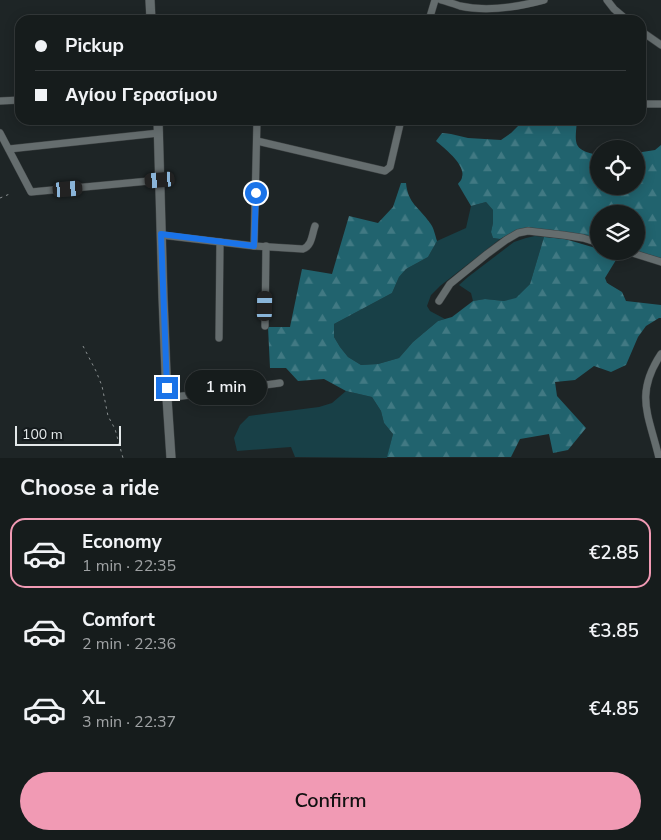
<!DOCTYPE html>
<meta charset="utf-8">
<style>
body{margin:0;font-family:"Nunito Sans",sans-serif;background:#232929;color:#f1f3f6;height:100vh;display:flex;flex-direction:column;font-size:19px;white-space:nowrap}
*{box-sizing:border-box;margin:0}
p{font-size:16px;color:#9ea1a3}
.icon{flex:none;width:28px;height:28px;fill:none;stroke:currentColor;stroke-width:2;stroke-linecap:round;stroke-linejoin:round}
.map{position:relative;height:458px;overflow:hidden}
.drawer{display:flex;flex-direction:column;background:#161c1c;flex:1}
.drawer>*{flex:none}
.banner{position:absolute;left:15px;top:15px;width:631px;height:110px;border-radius:15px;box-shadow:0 2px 12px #0003,0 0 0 1px #353a3b;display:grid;align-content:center;height:110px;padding:0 20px;background:#161c1c}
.buttons{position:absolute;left:590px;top:140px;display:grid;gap:10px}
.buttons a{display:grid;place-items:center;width:55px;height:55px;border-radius:50%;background:#161c1c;box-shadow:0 2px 12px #0003,0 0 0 1px #353a3b;font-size:25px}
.scale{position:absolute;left:15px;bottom:12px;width:106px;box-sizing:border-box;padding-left:5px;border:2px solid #e3e8e9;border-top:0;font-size:14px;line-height:18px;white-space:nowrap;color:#e3e8e9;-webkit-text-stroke:4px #151b1d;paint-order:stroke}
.end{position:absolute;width:22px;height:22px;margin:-11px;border:6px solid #1a73e8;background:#fff;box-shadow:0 0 0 2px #fff}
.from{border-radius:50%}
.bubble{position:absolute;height:35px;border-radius:18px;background:#161c1c;box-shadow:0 2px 12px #0003,0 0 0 1px #353a3b;font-size:16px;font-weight:600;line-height:35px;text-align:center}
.car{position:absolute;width:15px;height:30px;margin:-15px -8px;border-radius:6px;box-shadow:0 0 4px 1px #0007;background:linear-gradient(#222 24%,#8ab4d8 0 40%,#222 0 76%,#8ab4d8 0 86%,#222 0)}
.banner b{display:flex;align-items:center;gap:18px;height:48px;font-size:19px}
.banner b+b{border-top:1px solid #353a3b}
.banner i{width:12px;height:12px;background:#f1f3f6}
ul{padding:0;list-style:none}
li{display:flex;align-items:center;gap:15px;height:70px;margin:0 10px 8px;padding:0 10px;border:2px solid transparent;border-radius:15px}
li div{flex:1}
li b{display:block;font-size:19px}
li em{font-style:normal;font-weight:600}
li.on{border-color:#f19ab4}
li>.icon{width:45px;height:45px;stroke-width:1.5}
h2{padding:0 20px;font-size:22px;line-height:60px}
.action{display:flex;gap:10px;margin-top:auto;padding:10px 20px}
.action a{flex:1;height:58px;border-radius:30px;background:#f19ab4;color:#111;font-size:20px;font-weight:600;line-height:58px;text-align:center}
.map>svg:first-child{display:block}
.green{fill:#184047}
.forest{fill:url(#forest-firs)}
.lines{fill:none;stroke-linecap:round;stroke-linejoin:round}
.minor-casing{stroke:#3d4243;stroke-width:8}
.tertiary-casing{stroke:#3d4243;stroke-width:10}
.path{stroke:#898f90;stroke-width:1;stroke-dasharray:2.5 4;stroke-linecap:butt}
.minor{stroke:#656d6e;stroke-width:7}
.tertiary{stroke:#656d6e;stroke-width:9}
.route{stroke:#1a73e8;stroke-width:6}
</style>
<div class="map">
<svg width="661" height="458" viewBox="0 0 661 458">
<defs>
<pattern id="forest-firs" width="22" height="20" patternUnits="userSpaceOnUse" patternTransform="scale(1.25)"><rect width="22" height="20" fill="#21636e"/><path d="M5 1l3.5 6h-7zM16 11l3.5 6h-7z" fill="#417983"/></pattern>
</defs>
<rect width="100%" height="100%" fill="#1e2526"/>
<g class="green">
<path d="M486 202 493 210V223L491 232 493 238 500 239 440 286 431 295 427 306 430 311 445 319 438 321 413 342 399 358 378 364 361 365 348 357 340 347 334 337V324L392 293 399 277 406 269 428 257 437 241 466 228 471 206Z"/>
<path d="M535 236 544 237 530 284 516 299 504 301 485 299 473 301 471 293 459 285 468 277 514 242 526 238Z"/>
<path d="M346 391 372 397 381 411 384 423 393 434 387 458 295 457 291 447 237 451 234 438 240 425 249 416 319 407 332 403Z"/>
</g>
<g class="forest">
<path d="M524 120H577C575 144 572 150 599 155V186H636V153L655 150 661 145V259L636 251V214H599V240L533 230 519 229 500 239 493 238 491 232 493 223V210L486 202 471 206 458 184C459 182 462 180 462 177 466 165 445 149 436 141L442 133 451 134 468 138 501 140 511 133Z"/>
<path d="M401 183H406C408 204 419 207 430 223 434 228 435 235 437 241L428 257 406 269 399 277 392 293 334 324V337L340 347 348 357 361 365 378 364 399 358 413 342 438 321 452 317 473 301 485 299 504 301 516 298 530 284 544 237 565 239 599 249V251H606L619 255 605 278 607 283 622 292 626 301 661 305V318H659L646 326 638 337 626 365 611 372 594 366 575 380 555 382 557 396 586 428 568 450 553 453 549 434 520 439 511 457H387L393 434 384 423 381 411 372 397 346 391 324 379 298 381 286 368H270L268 327H290L302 269 332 274 349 216 378 223 393 207Z"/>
</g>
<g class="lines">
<g class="minor-casing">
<g id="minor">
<path d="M441 0C448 2 454 4 460 6 487 12 518 7 544 0"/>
<path d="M607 0 614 9 627 20"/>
<path d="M429 20 435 0"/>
<path d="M641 31 661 45"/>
<path d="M0 101 20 100"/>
<path d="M641 104H661"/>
<path d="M0 133 31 192 160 180"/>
<path d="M257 141 385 171 390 167 401 120"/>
<path d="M9 149 159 133"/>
<path d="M161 235 254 246 257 120"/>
<path d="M254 246 303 249C312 246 312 234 315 226"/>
<path d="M626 251 661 262"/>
<path d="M439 301 450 284 487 254 506 240 518 233 528 231 563 235 583 238 599 243"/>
<path d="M265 326 266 246"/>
<path d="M219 338 220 242"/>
<path d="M167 398 280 383"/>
<path d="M659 458C649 415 634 395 661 354"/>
</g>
</g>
<g class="tertiary-casing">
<g id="tertiary">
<path d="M150 0 151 20"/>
<path d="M158 120 163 297 167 398 171 458"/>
</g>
</g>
<g class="path">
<path d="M0 198 12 193"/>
<path d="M83 346 96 371 102 386 108 416 115 429 123 458"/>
</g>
<use href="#minor" class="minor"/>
<use href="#tertiary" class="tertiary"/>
</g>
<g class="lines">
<path class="route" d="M167 388 161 234 254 246 256 193"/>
</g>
</svg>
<div class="buttons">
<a><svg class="icon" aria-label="locate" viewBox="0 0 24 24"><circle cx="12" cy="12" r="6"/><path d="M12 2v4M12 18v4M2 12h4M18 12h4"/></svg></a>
<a><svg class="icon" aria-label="layers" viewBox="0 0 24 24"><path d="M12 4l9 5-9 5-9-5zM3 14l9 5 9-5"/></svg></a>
</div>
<div class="scale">100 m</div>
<i class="end from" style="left:256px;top:193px"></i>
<i class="end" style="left:167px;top:388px"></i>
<div class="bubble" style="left:185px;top:370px;width:82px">1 min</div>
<i class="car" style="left:160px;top:180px;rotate:265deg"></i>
<i class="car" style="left:68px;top:189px;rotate:85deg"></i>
<i class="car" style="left:265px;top:306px;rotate:1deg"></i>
<div class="banner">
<b><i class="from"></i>Pickup</b>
<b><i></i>Αγίου Γερασίμου</b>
</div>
</div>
<section class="drawer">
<h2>Choose a ride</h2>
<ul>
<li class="on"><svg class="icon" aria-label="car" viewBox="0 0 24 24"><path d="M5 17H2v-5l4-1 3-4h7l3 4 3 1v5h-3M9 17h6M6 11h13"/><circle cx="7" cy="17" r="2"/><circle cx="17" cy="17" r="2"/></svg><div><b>Economy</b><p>1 min · 22:35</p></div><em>€2.85</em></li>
<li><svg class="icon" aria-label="car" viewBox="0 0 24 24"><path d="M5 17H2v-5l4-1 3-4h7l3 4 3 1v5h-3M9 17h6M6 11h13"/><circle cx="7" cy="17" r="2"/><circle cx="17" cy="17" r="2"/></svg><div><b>Comfort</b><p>2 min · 22:36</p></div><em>€3.85</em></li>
<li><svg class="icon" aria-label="car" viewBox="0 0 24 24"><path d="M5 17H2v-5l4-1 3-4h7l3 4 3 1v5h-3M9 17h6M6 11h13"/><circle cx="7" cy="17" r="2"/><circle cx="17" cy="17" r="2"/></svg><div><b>XL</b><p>3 min · 22:37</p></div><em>€4.85</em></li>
</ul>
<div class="action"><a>Confirm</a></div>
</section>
